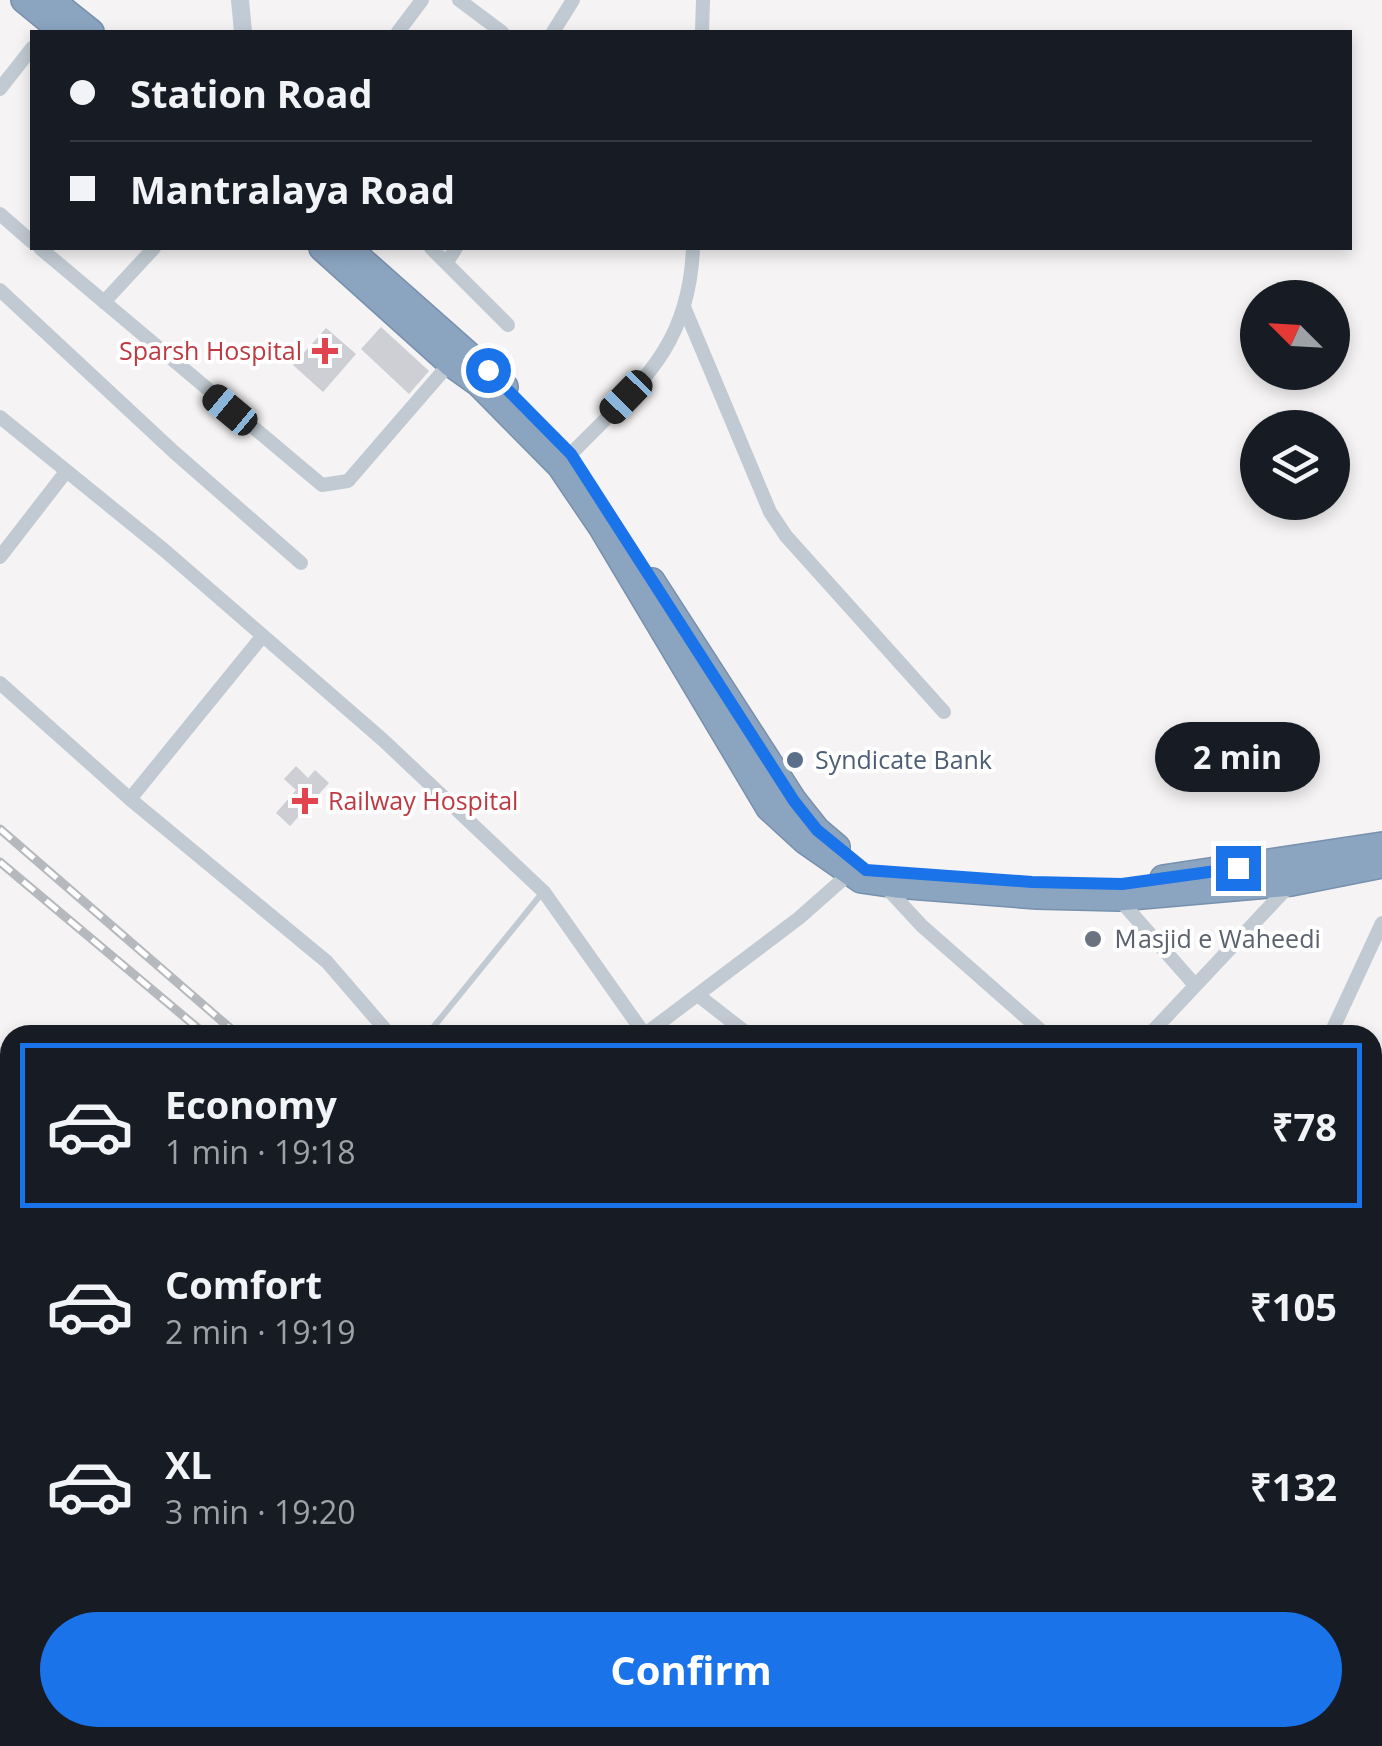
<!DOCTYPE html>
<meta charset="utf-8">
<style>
body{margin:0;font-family:"Open Sans","Noto Sans SC",sans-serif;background:#242831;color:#f1f3f6;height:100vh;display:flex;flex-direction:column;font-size:38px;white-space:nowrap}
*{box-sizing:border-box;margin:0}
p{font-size:32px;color:#9ea1a6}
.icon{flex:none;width:55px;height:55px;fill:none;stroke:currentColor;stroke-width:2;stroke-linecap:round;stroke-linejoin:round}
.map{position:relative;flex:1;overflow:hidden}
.side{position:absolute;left:0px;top:1025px;width:1382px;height:722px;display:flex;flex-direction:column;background:#171b24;border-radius:30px 30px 0 0;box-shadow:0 5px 15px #0003}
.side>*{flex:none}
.hud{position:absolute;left:30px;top:30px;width:1322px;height:220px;border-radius:0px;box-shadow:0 5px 15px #0003;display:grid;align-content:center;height:220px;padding:0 40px;background:#171b24}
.needle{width:65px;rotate:294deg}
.controls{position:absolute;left:1240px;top:280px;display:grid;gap:20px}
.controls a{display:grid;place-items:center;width:110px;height:110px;border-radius:50%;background:#171b24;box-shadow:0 5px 15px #0003;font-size:50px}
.end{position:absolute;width:45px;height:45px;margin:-22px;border:12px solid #1a73e8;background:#fff;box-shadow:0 0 0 5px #fff}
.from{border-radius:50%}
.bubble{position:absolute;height:70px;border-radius:35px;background:#171b24;box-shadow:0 5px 15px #0003;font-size:32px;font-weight:700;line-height:70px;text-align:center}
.car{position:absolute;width:30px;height:60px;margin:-30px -15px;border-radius:12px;box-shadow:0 0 8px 2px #0007;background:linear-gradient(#222 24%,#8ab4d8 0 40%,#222 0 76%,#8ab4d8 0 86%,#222 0)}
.hud b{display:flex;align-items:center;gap:35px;height:95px;font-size:38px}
.hud b+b{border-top:2px solid #363941}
.hud i{width:25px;height:25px;background:#f1f3f6}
ul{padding:18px 0 0;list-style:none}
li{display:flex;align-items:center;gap:30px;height:165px;margin:0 20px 15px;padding:0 20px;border:5px solid transparent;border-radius:0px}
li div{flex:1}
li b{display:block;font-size:38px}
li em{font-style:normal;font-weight:700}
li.on{border-color:#1a73e8}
li>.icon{width:90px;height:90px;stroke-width:1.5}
.action{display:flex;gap:20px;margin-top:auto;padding:20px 40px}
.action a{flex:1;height:115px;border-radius:60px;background:#1a73e8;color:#fff;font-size:40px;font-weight:700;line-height:115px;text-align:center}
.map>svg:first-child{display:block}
.building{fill:#cdcfd5}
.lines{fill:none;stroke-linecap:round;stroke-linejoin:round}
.highway-casing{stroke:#7690ad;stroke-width:28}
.lane{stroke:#c1cad2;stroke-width:6}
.street{stroke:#c1cad2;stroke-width:14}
.secondary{stroke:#c1cbd6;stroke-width:18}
.highway{stroke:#8ba5c1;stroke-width:25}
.rail-casing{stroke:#b5b8bd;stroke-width:9}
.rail{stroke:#fff;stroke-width:5;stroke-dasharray:15;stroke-linecap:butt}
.route{stroke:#1a73e8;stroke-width:12}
.health-dot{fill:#e0444e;stroke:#fff;stroke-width:4}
.service-dot{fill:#5c6f8a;stroke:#fff;stroke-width:4}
.worship-dot{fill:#6b7280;stroke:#fff;stroke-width:4}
.labels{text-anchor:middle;stroke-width:8;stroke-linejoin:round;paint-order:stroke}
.health-label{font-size:25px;fill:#be3a42;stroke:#fff;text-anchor:end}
.service-label{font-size:25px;fill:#4e5e75;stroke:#fff;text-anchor:start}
.worship-label{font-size:25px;fill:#5b616d;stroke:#fff;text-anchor:start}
</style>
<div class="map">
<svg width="1382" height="1746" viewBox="0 0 1382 1746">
<rect width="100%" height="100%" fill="#f5f3f3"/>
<g class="building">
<path d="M381 327 429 371 409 394 361 349Z"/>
<path d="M326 328 356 354 323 392 293 365Z"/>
<path d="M296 766 308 778 315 770 329 783 290 826 276 813 296 790 284 779Z"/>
</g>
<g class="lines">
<g class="highway-casing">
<g id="highway">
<path d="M24 0 63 32"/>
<path d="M51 0 91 32"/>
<path d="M322 248 450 363 478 383 560 466 602 528 769 808 805 841 861 880 896 885 1037 896 1119 898 1291 883 1382 865"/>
<path d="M348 248 505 387"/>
<path d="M652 581 794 801 817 830 837 847"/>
<path d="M1163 878 1382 845"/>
</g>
</g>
<g class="lane">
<path d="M427 1035 543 892"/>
<path d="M0 1623 10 1608"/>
</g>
<g class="street">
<path d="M459 0 502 32"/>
<path d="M398 32 422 0"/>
<path d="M553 32 573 0"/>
<path d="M702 32 703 0"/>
<path d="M0 89 32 48"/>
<path d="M0 214 32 242"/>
<path d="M40 248 322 485 348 481 450 363"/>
<path d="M431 248 508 325"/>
<path d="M447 262 456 248"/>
<path d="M0 290 174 452 301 563"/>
<path d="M104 302 154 248"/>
<path d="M684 307 770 512 786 536 944 712"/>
<path d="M0 417 164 550 383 740 544 892 645 1035"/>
<path d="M571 454C637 386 689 350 693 248"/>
<path d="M0 557 65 473"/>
<path d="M0 683 130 799 327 962 390 1035"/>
<path d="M130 799 261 638"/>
<path d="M883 884 922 926 1046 1035"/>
<path d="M1119 899 1194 984"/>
<path d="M699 996 749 1035"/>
<path d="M644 1035 799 918 850 873 852 867"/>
<path d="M1149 1035 1289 886"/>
<path d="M1330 1035 1382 923"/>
<path d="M0 1054 10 1062"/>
<path d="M1372 1226 1382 1210"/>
<path d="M0 1340 10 1315"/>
<path d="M1372 1366 1382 1373"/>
<path d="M0 1408 10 1416"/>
<path d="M381 1738 391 1746"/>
<path d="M839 1738 849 1746"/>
<path d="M1315 1738 1322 1746"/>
<path d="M57 1746 61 1738"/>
<path d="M416 1746 424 1738"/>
</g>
<path class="secondary" d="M240 0 243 32"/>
<use href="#highway" class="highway"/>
<g class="rail-casing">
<g id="rail">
<path d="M0 829 238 1035"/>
<path d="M0 862 206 1035"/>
<path d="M1023 1738 1033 1746"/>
<path d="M1060 1738 1070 1746"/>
</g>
</g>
<use href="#rail" class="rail"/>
</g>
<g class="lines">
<path class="route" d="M488 370 571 454 794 801 817 830 866 870 1032 882 1122 884 1238 868"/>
</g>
<g class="health-dot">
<path d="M320 336h10v10h10v10h-10v10h-10v-10h-10v-10h10z"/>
<path d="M300 786h10v10h10v10h-10v10h-10v-10h-10v-10h10z"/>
</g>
<circle class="service-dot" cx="795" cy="760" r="10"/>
<circle class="worship-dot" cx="1093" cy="939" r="10"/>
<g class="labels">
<g class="health-label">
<text x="302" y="360">Sparsh Hospital</text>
<text x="328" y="810" text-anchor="start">Railway Hospital</text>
</g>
<g class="service-label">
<text x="815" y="769">Syndicate Bank</text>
</g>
<g class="worship-label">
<text x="1113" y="948">Ｍasjid e Waheedi</text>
</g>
</g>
</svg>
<div class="controls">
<a><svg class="needle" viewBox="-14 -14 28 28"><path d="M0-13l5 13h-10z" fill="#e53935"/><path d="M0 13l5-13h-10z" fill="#9ea1a6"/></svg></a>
<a><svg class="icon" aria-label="layers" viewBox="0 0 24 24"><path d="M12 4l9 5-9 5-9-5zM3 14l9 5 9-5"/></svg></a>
</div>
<i class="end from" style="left:488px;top:370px"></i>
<i class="end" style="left:1238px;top:868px"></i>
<div class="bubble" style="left:1155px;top:722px;width:165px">2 min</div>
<i class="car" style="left:626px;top:397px;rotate:224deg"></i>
<i class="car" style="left:230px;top:410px;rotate:310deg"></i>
<div class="hud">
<b><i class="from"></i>Station Road</b>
<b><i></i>Mantralaya Road</b>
</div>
<section class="side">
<ul>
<li class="on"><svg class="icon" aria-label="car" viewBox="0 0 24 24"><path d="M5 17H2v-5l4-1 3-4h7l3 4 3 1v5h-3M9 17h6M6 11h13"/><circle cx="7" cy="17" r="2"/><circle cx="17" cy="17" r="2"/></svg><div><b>Economy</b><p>1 min · 19:18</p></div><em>₹78</em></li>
<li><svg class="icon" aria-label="car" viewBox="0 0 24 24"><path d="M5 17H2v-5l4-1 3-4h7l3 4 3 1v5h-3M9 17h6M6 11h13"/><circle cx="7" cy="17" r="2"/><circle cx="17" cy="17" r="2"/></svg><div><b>Comfort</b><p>2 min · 19:19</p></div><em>₹105</em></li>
<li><svg class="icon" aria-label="car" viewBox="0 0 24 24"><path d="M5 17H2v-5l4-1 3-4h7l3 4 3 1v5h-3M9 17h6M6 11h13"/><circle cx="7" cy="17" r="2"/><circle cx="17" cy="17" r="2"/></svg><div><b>XL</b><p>3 min · 19:20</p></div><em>₹132</em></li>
</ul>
<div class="action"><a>Confirm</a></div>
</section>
</div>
